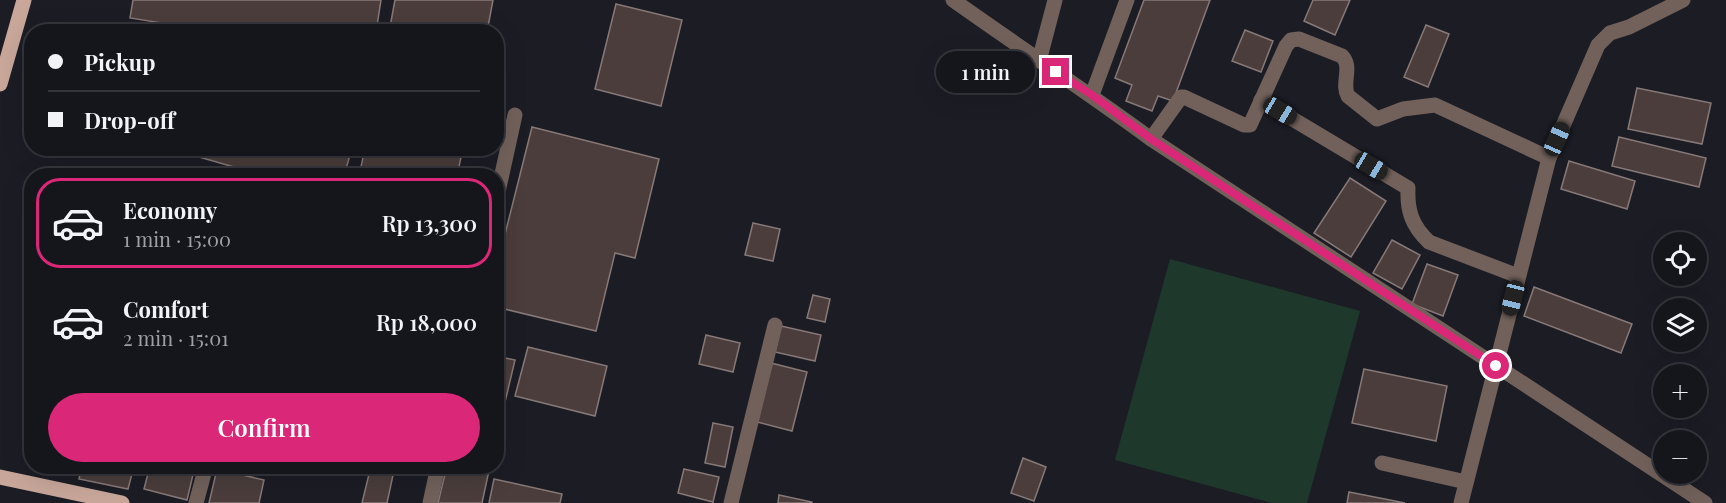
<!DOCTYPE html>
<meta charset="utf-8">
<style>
body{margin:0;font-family:"Playfair Display",serif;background:#222229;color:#f1f3f6;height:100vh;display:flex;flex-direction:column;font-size:22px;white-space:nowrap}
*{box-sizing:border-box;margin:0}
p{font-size:20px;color:#9d9fa3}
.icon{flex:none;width:33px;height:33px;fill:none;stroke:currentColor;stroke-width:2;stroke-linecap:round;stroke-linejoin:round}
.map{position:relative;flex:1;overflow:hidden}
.panel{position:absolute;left:24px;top:168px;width:480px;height:306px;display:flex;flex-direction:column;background:#15151c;border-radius:24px;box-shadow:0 6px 24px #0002,0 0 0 2px #34343b}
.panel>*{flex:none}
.hud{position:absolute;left:24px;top:24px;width:480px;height:132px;border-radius:24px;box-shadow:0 6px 24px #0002,0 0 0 2px #34343b;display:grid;align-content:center;height:132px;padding:0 24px;background:#15151c}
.fabs{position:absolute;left:1653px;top:232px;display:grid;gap:12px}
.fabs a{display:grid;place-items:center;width:54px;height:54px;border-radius:50%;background:#15151c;box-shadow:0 6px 24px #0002,0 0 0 2px #34343b;font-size:30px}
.end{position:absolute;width:27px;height:27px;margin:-14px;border:8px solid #db2777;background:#fff;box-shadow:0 0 0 3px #fff}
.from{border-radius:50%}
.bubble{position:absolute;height:42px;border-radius:21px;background:#15151c;box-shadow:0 6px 24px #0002,0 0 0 2px #34343b;font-size:20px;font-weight:600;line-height:42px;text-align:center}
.car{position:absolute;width:18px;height:36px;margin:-18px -9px;border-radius:8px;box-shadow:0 0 4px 2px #0007;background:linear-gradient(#222 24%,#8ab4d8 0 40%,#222 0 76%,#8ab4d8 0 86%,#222 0)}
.hud b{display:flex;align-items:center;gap:21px;height:57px;font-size:22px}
.hud b+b{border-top:2px solid #34343b}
.hud i{width:15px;height:15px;background:#f1f3f6}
ul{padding:10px 0 0;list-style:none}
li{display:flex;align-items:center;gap:18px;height:90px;margin:0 12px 9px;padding:0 12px;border:3px solid transparent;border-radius:24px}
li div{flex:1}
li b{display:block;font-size:22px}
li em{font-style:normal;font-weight:600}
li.active{border-color:#db2777}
li>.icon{width:54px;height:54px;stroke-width:1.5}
.button{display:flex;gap:12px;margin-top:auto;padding:12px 24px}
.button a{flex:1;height:69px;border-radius:36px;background:#db2777;color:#fff;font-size:24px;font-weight:600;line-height:69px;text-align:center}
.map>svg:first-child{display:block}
.green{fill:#1f382c}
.building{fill:#4a3d3c;stroke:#877977;stroke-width:1.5}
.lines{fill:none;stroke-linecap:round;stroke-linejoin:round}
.minor{stroke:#72615b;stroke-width:15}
.major{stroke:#c8a69a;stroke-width:15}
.route{stroke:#db2777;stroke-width:8}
</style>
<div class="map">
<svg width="1726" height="503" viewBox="0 0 1726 503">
<rect width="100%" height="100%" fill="#1c1c25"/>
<path class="green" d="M1170 259 1360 311 1307 503H1272L1115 460Z"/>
<g class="building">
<path d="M133 0H381L376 32H218L130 18Z"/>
<path d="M395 0H493L487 32H389Z"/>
<path d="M1144 0H1210L1173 101 1158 96 1152 111 1126 101 1132 85 1115 78Z"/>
<path d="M1313 0H1350L1335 35 1304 21Z"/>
<path d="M616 4 682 20 661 106 595 89Z"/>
<path d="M1426 25 1449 34 1428 87 1404 77Z"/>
<path d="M1245 30 1273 41 1261 72 1232 61Z"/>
<path d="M1637 88 1711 103 1702 144 1628 129Z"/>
<path d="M532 127 659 159 635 258 615 253 596 331 496 307V270Z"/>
<path d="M1619 137 1706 158 1699 187 1612 166Z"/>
<path d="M168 148H352L344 176H265Z"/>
<path d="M365 148H463L457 176H359Z"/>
<path d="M1569 161 1635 181 1627 209 1561 189Z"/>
<path d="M1350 178 1386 201 1351 257 1314 233Z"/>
<path d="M753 223 780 229 773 261 745 255Z"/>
<path d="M1392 240 1420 255 1402 289 1373 273Z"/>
<path d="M1427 264 1458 275 1443 316 1412 304Z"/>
<path d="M1534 287 1632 324 1621 353 1524 316Z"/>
<path d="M813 295 830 299 825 322 807 318Z"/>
<path d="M781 326 821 335 815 361 775 352Z"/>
<path d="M706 335 740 343 733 372 699 364Z"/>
<path d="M528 347 607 366 595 416 515 396Z"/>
<path d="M496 356 515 360 496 440Z"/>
<path d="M771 363 807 372 792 431 757 422Z"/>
<path d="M1364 369 1447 386 1436 441 1352 423Z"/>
<path d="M713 423 733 427 725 467 705 463Z"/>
<path d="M1023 458 1046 467 1034 501 1011 493Z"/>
<path d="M82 466H134L128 489 79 479Z"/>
<path d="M150 466H195L187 500 144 489Z"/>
<path d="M371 466H395L387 503H362Z"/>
<path d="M447 466H490L482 503H438Z"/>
<path d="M217 469 264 480 259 503H209Z"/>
<path d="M684 469 719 477 713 502 678 493Z"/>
<path d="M494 479 562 494 560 503H489Z"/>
<path d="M1349 492 1405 503H1347Z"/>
<path d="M779 495 812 502V503H778Z"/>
</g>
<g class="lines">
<g class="minor">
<path d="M953 0C1019 47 1086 91 1151 139L1705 503"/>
<path d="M1039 61 1055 0"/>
<path d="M1092 95 1127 0"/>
<path d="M1261 100 1408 188C1407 211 1412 226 1429 242L1518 276"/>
<path d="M1151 139 1181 97H1184L1244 125H1250L1286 46 1291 40 1299 39 1342 56C1353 67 1341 84 1348 96L1377 119 1403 109 1435 105 1549 158"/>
<path d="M496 201 515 115"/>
<path d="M1382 463 1466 482"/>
<path d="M196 503 206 466"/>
<path d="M430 503 438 466"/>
<path d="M731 503 775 325"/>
<path d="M1461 503 1549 158 1598 45 1610 33 1629 27 1683 0"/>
</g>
<g class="major">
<path d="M0 84 24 0"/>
<path d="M0 477 122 503"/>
</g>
</g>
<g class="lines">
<path class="route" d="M1056 72 1092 95 1151 139 1496 366"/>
</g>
</svg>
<div class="fabs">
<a><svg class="icon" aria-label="locate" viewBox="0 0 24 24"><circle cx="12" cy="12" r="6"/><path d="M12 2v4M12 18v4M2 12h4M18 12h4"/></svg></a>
<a><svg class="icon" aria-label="layers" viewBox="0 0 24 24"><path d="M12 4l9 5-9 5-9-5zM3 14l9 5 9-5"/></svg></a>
<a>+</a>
<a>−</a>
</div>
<i class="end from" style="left:1496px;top:366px"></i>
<i class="end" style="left:1056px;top:72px"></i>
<div class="bubble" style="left:936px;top:51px;width:99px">1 min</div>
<i class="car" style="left:1280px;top:111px;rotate:121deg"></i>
<i class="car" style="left:1557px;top:139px;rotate:24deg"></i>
<i class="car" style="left:1371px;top:166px;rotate:121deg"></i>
<i class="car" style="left:1513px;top:298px;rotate:194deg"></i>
<div class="hud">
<b><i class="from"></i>Pickup</b>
<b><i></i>Drop-off</b>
</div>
<section class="panel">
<ul>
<li class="active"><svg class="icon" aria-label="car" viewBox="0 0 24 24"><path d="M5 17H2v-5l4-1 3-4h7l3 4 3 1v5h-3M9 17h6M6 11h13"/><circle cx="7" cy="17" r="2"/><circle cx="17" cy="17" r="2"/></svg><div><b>Economy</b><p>1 min · 15:00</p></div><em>Rp 13,300</em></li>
<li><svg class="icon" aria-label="car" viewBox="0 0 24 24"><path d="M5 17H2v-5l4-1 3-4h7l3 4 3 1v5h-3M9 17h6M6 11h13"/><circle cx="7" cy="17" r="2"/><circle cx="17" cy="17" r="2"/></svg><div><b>Comfort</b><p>2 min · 15:01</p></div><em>Rp 18,000</em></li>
</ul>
<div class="button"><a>Confirm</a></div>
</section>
</div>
